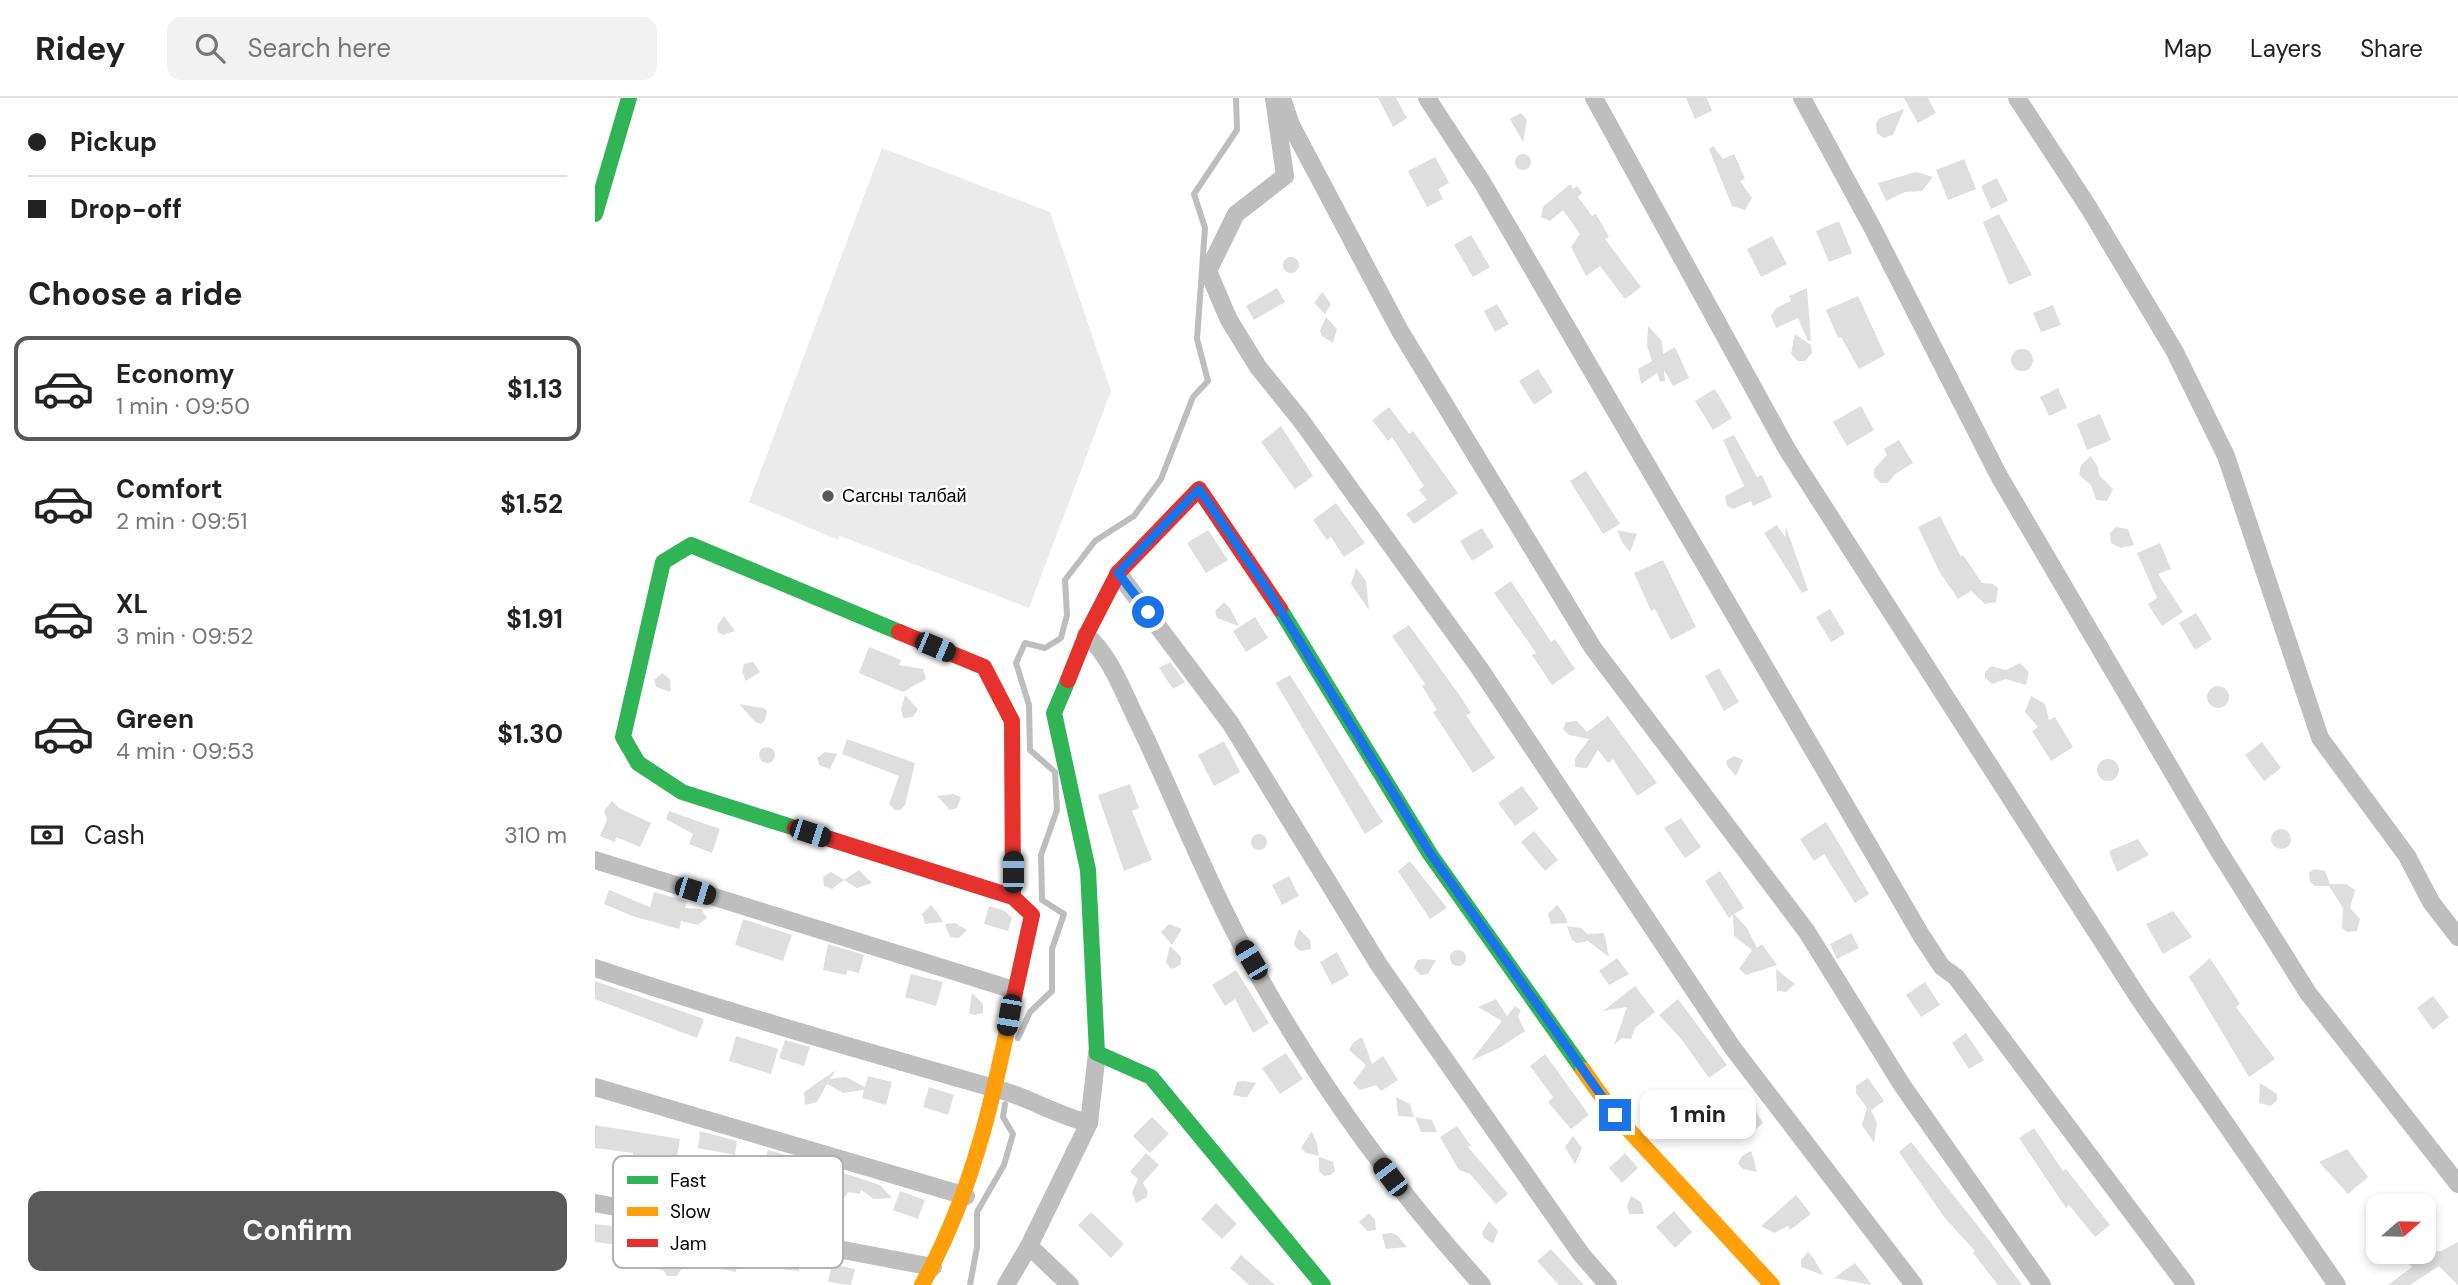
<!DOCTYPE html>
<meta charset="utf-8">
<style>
body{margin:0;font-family:"DM Sans",sans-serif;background:#f2f2f2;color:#222;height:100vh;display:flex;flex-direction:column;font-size:26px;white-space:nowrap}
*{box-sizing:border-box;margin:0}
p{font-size:23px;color:#767676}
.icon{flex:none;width:38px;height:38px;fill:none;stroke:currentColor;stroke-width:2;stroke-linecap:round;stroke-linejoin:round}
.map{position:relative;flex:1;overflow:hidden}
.panel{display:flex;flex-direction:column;background:#fff;width:595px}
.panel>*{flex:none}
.hud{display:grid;align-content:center;height:154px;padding:0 28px;background:#fff}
.needle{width:46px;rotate:70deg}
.tools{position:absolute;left:1771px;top:1096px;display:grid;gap:14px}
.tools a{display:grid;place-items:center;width:70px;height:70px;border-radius:14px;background:#fff;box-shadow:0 4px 10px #0003;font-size:35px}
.end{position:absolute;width:32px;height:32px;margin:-16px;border:9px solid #1a73e8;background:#fff;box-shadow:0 0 0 4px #fff}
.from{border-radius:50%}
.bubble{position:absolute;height:49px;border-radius:14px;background:#fff;box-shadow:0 4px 10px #0003;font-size:23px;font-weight:700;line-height:49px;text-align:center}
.car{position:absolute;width:21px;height:42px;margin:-21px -10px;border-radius:9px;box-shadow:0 0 5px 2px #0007;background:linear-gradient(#222 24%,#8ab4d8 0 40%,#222 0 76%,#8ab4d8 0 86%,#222 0)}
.hud b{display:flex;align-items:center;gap:24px;height:66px;font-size:26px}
.hud b+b{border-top:2px solid #e0e0e0}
.hud i{width:18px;height:18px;background:#222}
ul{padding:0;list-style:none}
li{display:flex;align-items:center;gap:21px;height:105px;margin:0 14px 10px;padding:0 14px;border:4px solid transparent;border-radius:14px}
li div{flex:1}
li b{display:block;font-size:26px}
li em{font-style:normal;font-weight:700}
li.current{border-color:#595959}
li>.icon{width:63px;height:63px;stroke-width:1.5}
h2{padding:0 28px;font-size:32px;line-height:84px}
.pay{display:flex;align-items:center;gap:18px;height:77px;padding:0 28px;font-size:26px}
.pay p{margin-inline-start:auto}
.cta{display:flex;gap:14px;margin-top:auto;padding:14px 28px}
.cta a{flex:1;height:80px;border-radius:14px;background:#595959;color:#fff;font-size:28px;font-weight:700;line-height:80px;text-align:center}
header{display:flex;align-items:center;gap:42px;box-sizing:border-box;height:98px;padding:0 35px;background:#fff;border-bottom:2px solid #e0e0e0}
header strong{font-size:33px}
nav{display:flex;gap:38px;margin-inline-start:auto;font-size:24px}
.search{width:490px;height:63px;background:#f2f2f2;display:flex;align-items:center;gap:18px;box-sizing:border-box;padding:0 24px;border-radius:14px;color:#767676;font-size:26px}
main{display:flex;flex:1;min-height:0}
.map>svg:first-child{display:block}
.green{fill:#ebebeb}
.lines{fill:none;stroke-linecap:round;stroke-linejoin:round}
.stream{stroke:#bdbdbd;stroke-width:6}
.building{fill:#dedede}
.street{stroke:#bebebe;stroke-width:18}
.fast{stroke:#30b455;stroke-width:16}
.slow{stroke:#ff9f0a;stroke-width:16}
.jam{stroke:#e5322d;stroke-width:16}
.route{stroke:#1a73e8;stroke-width:9}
.poi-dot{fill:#595959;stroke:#fff;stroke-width:2.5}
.labels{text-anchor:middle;stroke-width:5;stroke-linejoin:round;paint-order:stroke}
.poi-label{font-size:18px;fill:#000;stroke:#fff;text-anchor:start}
.key{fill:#fff;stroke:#b2b2b2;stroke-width:2}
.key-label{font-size:19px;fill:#000}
</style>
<header>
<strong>Ridey</strong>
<div class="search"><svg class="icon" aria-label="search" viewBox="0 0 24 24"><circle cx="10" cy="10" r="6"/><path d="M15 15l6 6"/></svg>Search here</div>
<nav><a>Map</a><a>Layers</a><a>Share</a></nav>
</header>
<main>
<section class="panel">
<div class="hud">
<b><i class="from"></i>Pickup</b>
<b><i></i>Drop-off</b>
</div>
<h2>Choose a ride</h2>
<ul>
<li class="current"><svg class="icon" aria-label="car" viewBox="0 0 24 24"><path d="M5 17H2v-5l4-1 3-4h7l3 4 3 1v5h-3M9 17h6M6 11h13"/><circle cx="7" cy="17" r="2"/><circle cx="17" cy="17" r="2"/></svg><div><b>Economy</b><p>1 min · 09:50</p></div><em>$1.13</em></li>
<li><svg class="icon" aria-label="car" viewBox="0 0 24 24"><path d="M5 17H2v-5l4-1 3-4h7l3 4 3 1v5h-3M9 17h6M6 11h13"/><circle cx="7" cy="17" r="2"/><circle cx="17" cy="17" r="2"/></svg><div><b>Comfort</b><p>2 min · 09:51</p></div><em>$1.52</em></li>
<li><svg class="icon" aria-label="car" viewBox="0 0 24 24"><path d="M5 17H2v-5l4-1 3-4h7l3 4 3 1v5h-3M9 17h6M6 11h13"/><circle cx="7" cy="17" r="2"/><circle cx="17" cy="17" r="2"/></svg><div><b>XL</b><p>3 min · 09:52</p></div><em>$1.91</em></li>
<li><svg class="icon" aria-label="car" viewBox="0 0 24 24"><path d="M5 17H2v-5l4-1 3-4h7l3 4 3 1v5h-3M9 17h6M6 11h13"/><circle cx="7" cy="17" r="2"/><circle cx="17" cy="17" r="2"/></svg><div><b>Green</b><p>4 min · 09:53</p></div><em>$1.30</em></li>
</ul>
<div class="pay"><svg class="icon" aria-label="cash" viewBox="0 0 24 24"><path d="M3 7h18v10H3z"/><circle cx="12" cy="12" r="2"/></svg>Cash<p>310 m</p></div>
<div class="cta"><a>Confirm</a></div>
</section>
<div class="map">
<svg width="1863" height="1187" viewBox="0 0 1863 1187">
<rect width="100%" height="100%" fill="#fff"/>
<path class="green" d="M287 50 455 114 516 293 434 510 245 438 243 442 154 404Z"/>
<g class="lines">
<g class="stream">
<path d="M423 940 435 914 457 893V851L469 816 447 802 446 757 462 712 460 674 435 652 434 607 421 565 430 545 450 550 466 540 472 517 470 482 500 443 539 418 566 381 598 299 613 283 602 241 610 130 599 96 642 32 641 0"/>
<path d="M375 1187 382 1149V1114L409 1067 418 1036 408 1019 410 1006"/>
</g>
</g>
<g class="building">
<path d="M783 0H801L812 20 798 29Z"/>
<path d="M1091 0H1112L1117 13 1100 21Z"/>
<path d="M1309 0H1333L1341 15 1323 25Z"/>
<path d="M1309 11 1298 37 1288 40 1282 35 1281 25 1285 20Z"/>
<path d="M926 15 932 22 928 44 915 21Z"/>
<path d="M1118 48 1128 61 1139 56 1150 81 1145 83 1157 100 1150 112 1137 108 1114 51Z"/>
<circle cx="928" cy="64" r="8"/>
<path d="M840 59 854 85 843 91 848 101 832 109 813 73Z"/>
<path d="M1369 61 1381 91 1353 102 1341 72Z"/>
<path d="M1321 74 1338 79 1327 93 1310 94 1291 103 1283 85Z"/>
<path d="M1402 80 1413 103 1396 111 1386 88Z"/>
<path d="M975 86 978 91 982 88 987 95 983 99 997 118 1001 116 1014 139 1010 141 1046 189 1030 201 1005 168 991 178 976 149 985 136 968 112 955 123 946 119 948 109Z"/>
<path d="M1404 116 1437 177 1414 187 1388 124Z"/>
<path d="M1244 123 1257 155 1234 164 1221 133Z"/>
<path d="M876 137 895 169 878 179 859 147Z"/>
<path d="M1177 138 1192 166 1166 179 1152 151Z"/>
<circle cx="696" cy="167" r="8"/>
<path d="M682 190 690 204 659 222 651 208Z"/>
<path d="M1212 190 1216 242 1213 243 1203 220 1181 230 1176 218 1181 210 1196 203 1194 198Z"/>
<path d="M727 194 736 206 730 216 719 205Z"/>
<path d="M1263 198 1290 257 1264 271 1246 239 1243 240 1231 212Z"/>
<path d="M902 206 914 226 900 234 889 213Z"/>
<path d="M1458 207 1466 227 1446 234 1438 215Z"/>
<path d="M731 219 742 231 738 245 727 238 725 233Z"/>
<path d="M1053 228 1067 243 1068 256 1080 249 1094 280 1078 288 1069 272 1070 283 1065 284 1062 275 1046 286 1043 271 1057 263 1052 247Z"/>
<path d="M1200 236 1216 247 1217 255 1210 263H1203L1196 256Z"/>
<circle cx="1427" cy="262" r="11"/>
<path d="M943 271 958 294 939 307 924 283Z"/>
<path d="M1463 290 1472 310 1454 318 1445 299Z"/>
<path d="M1120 291 1137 320 1118 332 1100 303Z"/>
<path d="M1266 308 1279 332 1252 348 1238 324Z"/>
<path d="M794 309 814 336 818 333 863 395 819 426 811 416 832 402 824 392 829 388 797 339 793 343 777 322Z"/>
<path d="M1505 316 1516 342 1492 352 1482 326Z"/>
<path d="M686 328 718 378 700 391 666 344Z"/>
<path d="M1139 337 1162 379 1167 377 1177 399 1158 408 1156 403 1138 411 1132 408 1130 398 1149 388 1128 342Z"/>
<path d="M1304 342 1318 365 1300 376 1293 385H1285L1279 378V371L1292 357 1289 351Z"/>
<path d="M1496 358 1503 369 1504 377 1518 391 1512 403 1501 402 1496 387 1484 377 1486 367Z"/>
<path d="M991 373 1025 426 1008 436 975 383Z"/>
<path d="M741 405 770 445 749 459 736 439 732 442 718 422Z"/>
<path d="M1345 418 1366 459 1368 457 1387 485 1398 486 1403 490 1401 504 1390 506 1376 493 1363 501 1344 473 1323 429Z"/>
<path d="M1182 427 1190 439 1191 429 1213 492 1207 495 1169 435Z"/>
<path d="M1521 429 1533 431 1539 447 1526 450 1516 445 1515 435Z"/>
<path d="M887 430 899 449 877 463 865 443Z"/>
<path d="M613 432 633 462 611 475 592 445Z"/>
<path d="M1022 432 1042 436 1035 454 1027 444Z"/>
<path d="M1565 445 1576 471 1563 476 1588 514 1567 528 1553 506 1562 500 1542 455Z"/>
<path d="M1068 462 1101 529 1076 542 1060 511 1056 513 1039 475Z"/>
<path d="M761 470 771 483 774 512 756 486Z"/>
<path d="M916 483 956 544 960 541 980 571 957 587 937 557 941 555 899 495Z"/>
<path d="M629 504 635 510 644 528 622 520 620 513Z"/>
<path d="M1235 511 1250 536 1236 544 1221 519Z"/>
<path d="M1601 515 1617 541 1600 552 1584 525Z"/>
<path d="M129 518 140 533 128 537 123 534 122 528Z"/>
<path d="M660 519 673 540 651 554 638 533Z"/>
<path d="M814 527 865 598 876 615 871 617 900 660 878 675 838 614 842 612 827 588 830 586 797 538Z"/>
<path d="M274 549 306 562 304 567 328 571 331 581 308 594 264 575Z"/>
<path d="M158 564 165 574 151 583 147 574 149 566Z"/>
<path d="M575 564 590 584 578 591 564 570Z"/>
<path d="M1425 565 1434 574 1431 587 1411 581 1397 586 1390 580V574L1396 568 1411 572Z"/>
<path d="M1124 570 1144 604 1129 613 1110 578Z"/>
<path d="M67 575 75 581 76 594 61 589 59 582Z"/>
<path d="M695 577 788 724 770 736 681 585Z"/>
<circle cx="1623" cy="599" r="11"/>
<path d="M310 597 323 611 318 619 308 620 306 611Z"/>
<path d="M1436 598 1450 606 1454 622 1460 619 1478 649 1456 663 1437 633 1443 629 1430 614Z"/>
<path d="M144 606 168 610 172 613 170 622 166 626 160 624Z"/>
<path d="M1013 618 1062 685 1042 698 1018 661 1013 665 1003 652 992 670 980 669V660L994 641 974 637 968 631 971 624 982 623 992 634Z"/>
<path d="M252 641 320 665 310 707 306 712H300L294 706 304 678 247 656Z"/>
<path d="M629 643 645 674 619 688 603 657Z"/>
<path d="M1667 644 1686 670 1669 683 1650 657Z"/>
<circle cx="172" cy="657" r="8"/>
<path d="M230 654 242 656 235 671 224 667 222 660Z"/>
<path d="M1139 658 1148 662 1141 678 1132 668 1131 663Z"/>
<circle cx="1513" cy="672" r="11"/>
<path d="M535 686 544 710 537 713 557 762 529 773 503 697Z"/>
<path d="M927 688 944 711 920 728 903 705Z"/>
<path d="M358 696 366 699 362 710 355 712 342 698Z"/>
<path d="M17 703 24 710 56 725 45 749 21 739 20 744 5 738 12 722 9 713Z"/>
<path d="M74 713 125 731 117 755 94 746 98 736 71 721Z"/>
<path d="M1086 720 1106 749 1090 760 1069 730Z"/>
<path d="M1231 724 1274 796 1260 805 1229 756 1219 763 1205 741Z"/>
<circle cx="1686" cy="741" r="10"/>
<path d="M939 733 963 762 950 773 926 744Z"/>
<circle cx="664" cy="744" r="8"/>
<path d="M1543 741 1554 757 1522 774 1514 753Z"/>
<path d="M815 763 852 810 835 821 803 773Z"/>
<path d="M1719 771 1730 773 1735 786H1751L1760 792 1755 810 1765 821 1762 833 1752 834 1747 830 1748 810 1734 788H1720L1715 784 1714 775Z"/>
<path d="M264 772 277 785 262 790 249 782Z"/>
<path d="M1125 773 1149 810 1139 816 1152 830 1162 850 1167 846 1182 867 1151 877 1144 871 1157 852 1139 838 1138 817 1134 820 1110 783Z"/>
<path d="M236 774 249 782 237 791 229 788 228 779Z"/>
<path d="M694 778 704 798 687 807 677 787Z"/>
<path d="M14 792 55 809 59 794 92 803 90 810 106 811 112 820 103 827 86 823 84 831 37 818 9 806Z"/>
<path d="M336 807 342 814 348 824 330 826 327 816Z"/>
<path d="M962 807 968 814 973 825 956 826 953 816Z"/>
<path d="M394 808 410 813 417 820 413 833 389 826Z"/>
<path d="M1578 813 1597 839 1568 856 1551 826Z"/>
<path d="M148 821 197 837 188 863 140 847Z"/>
<path d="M360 825 372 832 364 840 355 839 350 826Z"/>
<path d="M574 826 587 831 577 847 566 834Z"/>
<path d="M972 828 986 830 993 836 1009 835 1014 859 993 843 982 845 977 842Z"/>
<path d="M704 831 715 842 716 851 706 853 701 850 699 845Z"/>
<path d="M1256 835 1264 850 1242 861 1235 846Z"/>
<path d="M233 846 269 857 264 875 252 872 251 877 228 872Z"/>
<path d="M575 848 586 859V866L580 870 576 871 571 864Z"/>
<circle cx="863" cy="860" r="8"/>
<path d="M742 854 754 877 737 887 725 864Z"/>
<path d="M1022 860 1034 876 1014 887 1004 873Z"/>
<path d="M1615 860 1645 906 1641 909 1680 961 1654 979 1594 879Z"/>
<path d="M822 862 828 861 841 862 833 876 825 877 819 870Z"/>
<path d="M1181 871 1200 886 1191 894 1182 893Z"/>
<path d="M641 872 674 925 658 935 640 901 630 908 617 887Z"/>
<path d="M316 876 348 884 341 908 310 899Z"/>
<path d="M0 883 109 921 102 940 0 901Z"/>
<path d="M1330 884 1345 907 1326 919 1311 897Z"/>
<path d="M1040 888 1060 914 1040 930 1036 941 1027 940 1019 947 1032 909 1008 913Z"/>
<path d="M377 895 388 906V915L379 917 374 915Z"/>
<path d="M1838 898 1854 919 1838 932 1822 910Z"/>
<path d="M901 901 912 918 920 908 926 912 923 919 930 933 906 949 876 963 907 923 883 909Z"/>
<path d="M1083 901 1132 967 1114 980 1087 942 1064 917Z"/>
<path d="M1371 935 1389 962 1374 971 1357 945Z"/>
<path d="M141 938 183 951 176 976 134 963Z"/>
<path d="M767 939 777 966 788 958 803 982 786 993 781 987 765 992 758 985 771 967 754 952 758 945Z"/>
<path d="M190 942 215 949 209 968 184 960Z"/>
<path d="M691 955 708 981 685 996 667 970Z"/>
<path d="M950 956 994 1017 976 1031 953 1004 958 999 935 968Z"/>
<path d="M241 972 235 981 251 979 270 989 273 978 297 984 291 1007 267 1000 269 992 248 995 232 986 222 1004 210 1007 209 994Z"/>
<path d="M1273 980 1289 1003 1276 1012 1282 1025 1279 1045 1267 1027 1272 1010 1261 995V988Z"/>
<path d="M642 984 648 983 661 985 652 999H648L638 997Z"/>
<path d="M1665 985 1682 996V1002L1676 1008 1664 1005Z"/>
<path d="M334 989 359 997 353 1017 328 1009Z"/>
<path d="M801 999 815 1006 819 1019 803 1018Z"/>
<path d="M1158 1008 1168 1025 1156 1035 1145 1015Z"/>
<path d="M557 1019 574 1036 555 1055 538 1038Z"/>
<path d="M820 1019 837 1022 842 1034H826Z"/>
<path d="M0 1027 85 1041 80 1070 70 1068 62 1092 52 1083 53 1065 37 1062 38 1055 0 1050Z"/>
<path d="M862 1028 876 1048 873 1049 913 1096 901 1106 875 1076 864 1072 845 1039Z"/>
<path d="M1439 1030 1468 1073 1471 1071 1515 1127 1500 1139 1474 1107 1471 1110 1424 1040Z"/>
<path d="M105 1033 142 1043 140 1057 103 1050Z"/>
<path d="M717 1033 722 1046 724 1058 711 1055 706 1050Z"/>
<path d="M978 1038 987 1050 980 1066 970 1049Z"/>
<path d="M1316 1044 1391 1138 1427 1187H1403L1378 1155 1380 1153 1349 1119 1304 1054Z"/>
<path d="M1752 1051 1773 1079 1753 1096 1724 1064Z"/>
<path d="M173 1052 199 1059 198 1062 216 1064 228 1077 212 1079 195 1074 193 1081 167 1074Z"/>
<path d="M1156 1053 1159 1062 1162 1074 1148 1071 1143 1066 1147 1058Z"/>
<path d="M551 1055 564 1067 548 1085 553 1094 551 1100 541 1105 537 1094 543 1081 535 1074Z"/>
<path d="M1030 1055 1043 1070 1027 1085 1014 1070Z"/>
<path d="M724 1059 738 1064 740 1073 735 1077 729 1078 724 1073Z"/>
<path d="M233 1070 285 1087 297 1100 279 1101 266 1092 265 1096 253 1094 245 1107 233 1111 229 1089Z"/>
<path d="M305 1093 330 1102 323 1121 298 1112Z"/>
<path d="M1201 1097 1216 1116 1195 1132 1193 1128 1179 1135 1166 1128Z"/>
<path d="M1036 1098 1046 1104 1049 1116H1034L1032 1108Z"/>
<path d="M621 1105 642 1126 627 1141 606 1121Z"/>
<path d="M1079 1113 1097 1134 1080 1150 1061 1129Z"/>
<path d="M496 1114 529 1146 516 1160 483 1127Z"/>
<path d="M774 1115 780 1122 781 1132 772 1133 764 1124Z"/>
<path d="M894 1123 903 1133 898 1146 889 1140 887 1135Z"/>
<path d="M34 1125 165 1153V1150L198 1154 197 1160 206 1161 204 1173 142 1166 141 1174 91 1164 82 1178H72L68 1172 41 1168 42 1159 28 1157 30 1148 0 1144V1126L33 1130Z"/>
<path d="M797 1135 802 1137 812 1149 791 1151 787 1136Z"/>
<path d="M1863 1144V1187L1844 1168 1815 1187H1793L1817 1169 1802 1153H1846Z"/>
<path d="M956 1151 989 1187H964L942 1163Z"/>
<path d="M1213 1154 1219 1161 1228 1177 1206 1169V1162Z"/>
<path d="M646 1157 680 1187H654L635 1170Z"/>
<path d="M1260 1165 1277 1187 1239 1180Z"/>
<path d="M237 1166 260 1171 256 1187 233 1184Z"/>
</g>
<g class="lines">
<g class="street">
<path d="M679 0 690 78 641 116 613 173 634 222 663 269 705 321 885 571 1137 949 1319 1187"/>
<path d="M687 0 696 27 805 233 998 550 1212 834 1307 987 1447 1187"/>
<path d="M832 0 887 84 1326 837 1347 869 1361 879 1591 1187"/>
<path d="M999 0 1193 353 1543 899 1742 1187"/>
<path d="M1207 0 1277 129 1404 378 1622 750 1713 895 1863 1086"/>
<path d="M1422 0 1494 110 1580 254 1631 358 1725 640 1812 758 1836 804 1863 839"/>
<path d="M523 475 636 626 784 867 986 1156 1013 1187"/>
<path d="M491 537C514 556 527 591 540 618 576 691 605 768 643 840 710 968 790 1080 887 1187"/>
<path d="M0 762 419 892"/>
<path d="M0 870C135 915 272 954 409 993 438 1002 464 1018 494 1025"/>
<path d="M0 989 371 1098"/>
<path d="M0 1105 338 1169"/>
<path d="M434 1148 475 1187"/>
<path d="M411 1187 434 1148 494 1025 502 955"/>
</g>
<g class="fast">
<path d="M0 116 34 0"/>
<path d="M685 511 835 756 988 972"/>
<path d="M473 582 459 615 493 772 502 955 556 979 728 1187"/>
<path d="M200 730 87 694 43 665 28 639 68 464 96 447 304 534"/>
</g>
<g class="slow">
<path d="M988 972 1020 1017 1177 1187"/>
<path d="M327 1187C378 1094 398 1002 419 899"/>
</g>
<g class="jam">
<path d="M304 534 389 569 417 623 418 799"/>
<path d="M473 582 491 537 523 475 604 391 685 511"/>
<path d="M200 730 418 799 437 817 419 899"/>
</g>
</g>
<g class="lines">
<path class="route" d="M553 514 523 475 604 391 676 497 835 755 1020 1017"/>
</g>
<circle class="poi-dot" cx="233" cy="398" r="7"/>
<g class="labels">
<g class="poi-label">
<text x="247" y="404">Сагсны талбай</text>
</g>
</g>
<rect x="18" y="1058" width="230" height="112" rx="10" class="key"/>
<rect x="32" y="1078" width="31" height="8" fill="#30b455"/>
<rect x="32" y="1109" width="31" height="9" fill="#ff9f0a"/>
<rect x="32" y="1141" width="31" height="8" fill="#e5322d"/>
<g class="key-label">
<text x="75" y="1089">Fast</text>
<text x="75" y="1120">Slow</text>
<text x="75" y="1152">Jam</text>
</g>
</svg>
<div class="tools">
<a><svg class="needle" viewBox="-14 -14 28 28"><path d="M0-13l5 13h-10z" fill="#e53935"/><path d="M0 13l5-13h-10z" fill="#767676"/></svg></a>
</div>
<i class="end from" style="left:553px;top:514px"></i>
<i class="end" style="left:1020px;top:1017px"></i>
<div class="bubble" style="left:1045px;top:992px;width:116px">1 min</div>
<i class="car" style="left:340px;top:549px;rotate:113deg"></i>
<i class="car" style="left:215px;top:735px;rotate:108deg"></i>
<i class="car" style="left:418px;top:774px;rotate:0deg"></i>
<i class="car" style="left:100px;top:793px;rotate:107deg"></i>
<i class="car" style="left:656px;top:862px;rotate:329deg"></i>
<i class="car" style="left:414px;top:917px;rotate:190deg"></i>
<i class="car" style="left:795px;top:1079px;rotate:323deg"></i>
</div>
</main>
